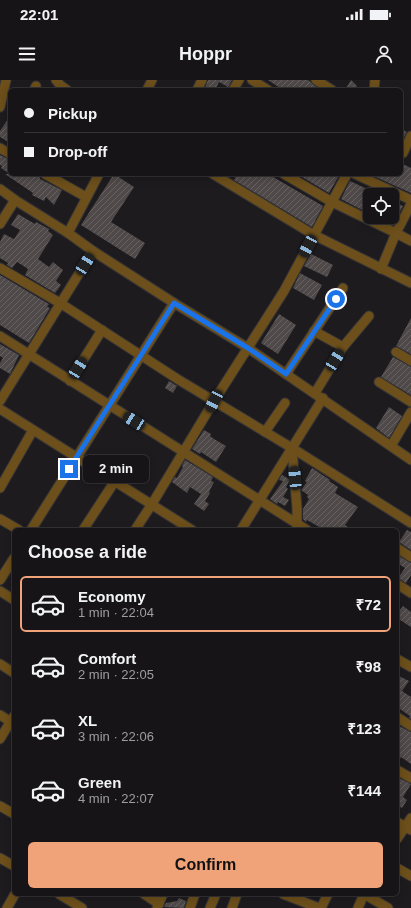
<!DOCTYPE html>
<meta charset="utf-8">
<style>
body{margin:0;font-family:Arial,sans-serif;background:#1f1d1f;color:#f1f3f6;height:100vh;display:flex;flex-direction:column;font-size:15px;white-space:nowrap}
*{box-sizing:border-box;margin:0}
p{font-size:13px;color:#9e9ea1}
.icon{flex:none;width:22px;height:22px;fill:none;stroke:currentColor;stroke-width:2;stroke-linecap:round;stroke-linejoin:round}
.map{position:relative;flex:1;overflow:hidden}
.sheet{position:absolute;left:12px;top:448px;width:387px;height:368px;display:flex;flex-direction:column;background:#161416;border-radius:6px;box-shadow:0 2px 10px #0003,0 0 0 1px #353335}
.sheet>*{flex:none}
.top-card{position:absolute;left:8px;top:8px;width:395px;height:88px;border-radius:6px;box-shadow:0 2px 10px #0003,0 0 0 1px #353335;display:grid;align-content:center;height:88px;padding:0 16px;background:#161416}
.controls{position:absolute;left:363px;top:108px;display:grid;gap:8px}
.controls a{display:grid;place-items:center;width:36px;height:36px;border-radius:6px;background:#161416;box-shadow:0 2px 10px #0003,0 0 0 1px #353335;font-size:20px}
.end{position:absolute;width:18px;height:18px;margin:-9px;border:5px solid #1a73e8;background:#fff;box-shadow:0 0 0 2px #fff}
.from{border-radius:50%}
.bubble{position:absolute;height:28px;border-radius:6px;background:#161416;box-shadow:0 2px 10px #0003,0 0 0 1px #353335;font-size:13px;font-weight:700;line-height:28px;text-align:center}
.car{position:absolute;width:12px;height:24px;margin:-12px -6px;border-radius:5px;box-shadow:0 0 3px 1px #0007;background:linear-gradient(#222 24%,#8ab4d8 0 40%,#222 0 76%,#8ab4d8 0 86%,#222 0)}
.top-card b{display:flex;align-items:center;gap:14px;height:38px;font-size:15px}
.top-card b+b{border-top:1px solid #353335}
.top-card i{width:10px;height:10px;background:#f1f3f6}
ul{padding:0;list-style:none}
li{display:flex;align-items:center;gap:12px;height:56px;margin:0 8px 6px;padding:0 8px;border:2px solid transparent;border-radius:6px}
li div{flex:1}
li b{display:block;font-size:15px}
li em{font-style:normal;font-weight:700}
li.active{border-color:#f0a279}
li>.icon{width:36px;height:36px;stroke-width:1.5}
h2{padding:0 16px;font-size:18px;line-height:48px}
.primary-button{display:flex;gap:8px;margin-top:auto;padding:8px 16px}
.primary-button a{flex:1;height:46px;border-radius:6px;background:#f0a279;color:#111;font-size:16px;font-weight:700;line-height:46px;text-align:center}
.status{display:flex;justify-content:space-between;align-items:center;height:28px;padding:0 20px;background:#161416;direction:ltr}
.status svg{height:11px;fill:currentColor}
header{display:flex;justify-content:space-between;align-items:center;height:52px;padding:0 16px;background:#161416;font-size:18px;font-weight:700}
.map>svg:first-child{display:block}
.building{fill:url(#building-hatch)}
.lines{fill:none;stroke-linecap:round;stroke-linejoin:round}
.minor-casing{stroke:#363537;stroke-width:11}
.minor{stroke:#6c4f1a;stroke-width:9}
.route{stroke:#1a73e8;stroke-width:5}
</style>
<div class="status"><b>22:01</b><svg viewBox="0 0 49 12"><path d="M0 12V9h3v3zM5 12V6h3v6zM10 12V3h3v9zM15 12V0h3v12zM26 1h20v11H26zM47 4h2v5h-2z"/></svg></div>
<header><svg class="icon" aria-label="menu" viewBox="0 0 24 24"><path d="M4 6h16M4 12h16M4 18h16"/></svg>Hoppr<svg class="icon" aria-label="person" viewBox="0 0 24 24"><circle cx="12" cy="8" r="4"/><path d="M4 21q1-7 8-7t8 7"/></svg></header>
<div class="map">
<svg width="411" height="828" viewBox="0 0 411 828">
<defs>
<pattern id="building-hatch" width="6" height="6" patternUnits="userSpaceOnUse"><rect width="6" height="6" fill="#4f4a49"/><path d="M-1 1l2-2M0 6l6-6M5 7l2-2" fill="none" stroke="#676362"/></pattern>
</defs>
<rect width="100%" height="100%" fill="#1d1b1e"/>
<g class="building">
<path d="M208 0H232L228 7 219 2 215 10H204Z"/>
<path d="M268 0H308L321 10H283Z"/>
<path d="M351 0 357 6 355 10H345Z"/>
<path d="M10 36V63L0 57V51Z"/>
<path d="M401 49 407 52 401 63Z"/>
<path d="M0 75 10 80V94L1 88 2 86 0 85Z"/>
<path d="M401 83 411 88V113L369 94H401Z"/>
<path d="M5 94H39L40 99 62 110 54 125 46 117 44 121 32 115 33 113Z"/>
<path d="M114 94 134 107 111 142 145 163 135 179 81 145Z"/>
<path d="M237 94H268L323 126 312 147 234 100Z"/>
<path d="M297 94H340L329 113Z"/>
<path d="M350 101 380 115H370V134L341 119Z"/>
<path d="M392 121 403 126 393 145 377 137H392Z"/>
<path d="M18 134 35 144 36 142 49 149 48 151 53 155 38 179 49 187 53 182 63 190 56 201 61 205 55 213 25 195 28 189 22 185 17 182 12 188 7 185 8 183 0 178V162L4 154 14 159 20 150 11 145Z"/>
<path d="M311 174 333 185 327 197 304 186Z"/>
<path d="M300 193 322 205 314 220 293 208Z"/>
<path d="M0 195 49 224 47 227 50 228 29 263 0 245Z"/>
<path d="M279 234 296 245 278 274 261 263Z"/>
<path d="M411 238V274L396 266Z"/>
<path d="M0 264 19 275 10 294 0 288V283L3 278 0 276Z"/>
<path d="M393 277 411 287V315L381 297Z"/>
<path d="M169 301 177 306 173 313 165 308Z"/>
<path d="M389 327 402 336 389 358 376 348Z"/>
<path d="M204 350 211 354 210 356 214 359 226 366 216 382 201 372 200 374 192 369Z"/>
<path d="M185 380 213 397 211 401 214 402 209 412 210 413 205 421 209 424 204 431 194 424 201 414 190 407 187 413 172 402 175 397 177 398 183 387 182 386Z"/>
<path d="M312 388 330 400 329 401 338 407 335 413 358 427 345 445 353 450H320L321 448 307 440 306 442 303 439V429L309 419 307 417 308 415 301 410 307 402 305 401Z"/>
<path d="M282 395 289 399V402L286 407 288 409 283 417 289 420 285 426 278 422 277 424 270 419 283 401 279 400Z"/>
<path d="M407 450 411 452V470L399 462Z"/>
<path d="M397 475 411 483V495L406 503 398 498 405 488 397 483Z"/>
<path d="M403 526 411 532V547L397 538V534Z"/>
<path d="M397 595 409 601 402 611 411 617V639L409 638 410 636 397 627Z"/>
<path d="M397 645 411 652V684L401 677 397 684Z"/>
<path d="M397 697 411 704 403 717 407 720 402 728 397 725Z"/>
<path d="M179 818 186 821 184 828 164 827 166 823 177 821Z"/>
</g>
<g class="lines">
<g class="minor-casing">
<g id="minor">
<path d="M56 0 60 5 67 10"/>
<path d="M252 0 268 10"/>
<path d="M316 0 332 10"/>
<path d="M34 10 36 6"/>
<path d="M147 10 152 0"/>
<path d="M197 10 202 0"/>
<path d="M233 10 239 0"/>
<path d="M374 10 375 0"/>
<path d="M0 27 6 0"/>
<path d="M0 68 10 74"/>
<path d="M403 73 411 56"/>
<path d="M45 94 86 117"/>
<path d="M213 94 314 155 411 203"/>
<path d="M284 94 332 122 396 153 411 124"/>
<path d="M355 94 411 120"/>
<path d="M0 109 15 120 68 153 93 171 174 223 248 268 411 380"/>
<path d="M0 144 15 120"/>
<path d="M68 153 99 94"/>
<path d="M0 188 60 223 179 300 292 368 411 443"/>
<path d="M381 189 396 153 411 161"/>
<path d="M314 251 343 267"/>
<path d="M0 256 307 450"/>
<path d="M396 272 411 281"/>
<path d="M286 294 343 208"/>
<path d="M70 301 102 250"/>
<path d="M379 302 411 322"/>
<path d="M315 313 343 267 369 236"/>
<path d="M0 321 93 171"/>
<path d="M0 329 192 450"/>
<path d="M265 352 285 323"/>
<path d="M391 366 411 332"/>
<path d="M292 368 297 428V449"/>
<path d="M0 408 33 350"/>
<path d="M0 439 19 450"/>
<path d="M31 450 174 223"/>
<path d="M83 450 115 401"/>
<path d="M135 450 152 424 214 321 284 211 347 94"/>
<path d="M241 450 323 318"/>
<path d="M397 468 411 477"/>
<path d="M0 500 14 478"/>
<path d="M397 504 411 513"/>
<path d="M0 511 14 520"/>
<path d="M397 579 411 587"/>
<path d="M0 584 14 593"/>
<path d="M0 635 14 644"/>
<path d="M397 637 411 646"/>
<path d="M0 659 14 636"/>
<path d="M397 690 411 698"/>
<path d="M0 726 14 734"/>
<path d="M397 742 411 750"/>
<path d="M397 759 411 738"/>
<path d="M0 778 14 786"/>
<path d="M397 788 411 796"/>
<path d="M59 814 82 828"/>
<path d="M144 814 159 824"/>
<path d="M283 814 319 828"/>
<path d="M364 814 388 828"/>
<path d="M7 828 15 814"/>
<path d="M157 828 163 814"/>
<path d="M190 828 195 814"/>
<path d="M210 828 216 814"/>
<path d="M232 828 237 814"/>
<path d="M321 828 328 814"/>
<path d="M358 828 364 814"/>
</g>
</g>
<use href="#minor" class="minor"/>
</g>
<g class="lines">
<path class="route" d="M69 389 174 223 248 268 286 294 336 219"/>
</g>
</svg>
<div class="controls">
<a><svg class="icon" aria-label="locate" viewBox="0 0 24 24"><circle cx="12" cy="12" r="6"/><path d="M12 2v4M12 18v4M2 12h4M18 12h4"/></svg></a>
</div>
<i class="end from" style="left:336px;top:219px"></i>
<i class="end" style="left:69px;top:389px"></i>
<div class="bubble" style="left:83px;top:375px;width:66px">2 min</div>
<i class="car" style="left:308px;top:166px;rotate:208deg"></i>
<i class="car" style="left:85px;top:184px;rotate:32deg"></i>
<i class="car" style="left:335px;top:280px;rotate:32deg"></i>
<i class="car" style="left:78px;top:288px;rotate:32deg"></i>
<i class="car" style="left:214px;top:321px;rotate:207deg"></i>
<i class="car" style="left:134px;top:341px;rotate:302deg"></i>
<i class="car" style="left:295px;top:398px;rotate:355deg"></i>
<div class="top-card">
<b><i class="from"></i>Pickup</b>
<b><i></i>Drop-off</b>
</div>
<section class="sheet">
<h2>Choose a ride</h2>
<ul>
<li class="active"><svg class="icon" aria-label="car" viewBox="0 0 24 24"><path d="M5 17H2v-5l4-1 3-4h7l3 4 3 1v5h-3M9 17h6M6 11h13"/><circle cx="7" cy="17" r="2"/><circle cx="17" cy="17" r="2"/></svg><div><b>Economy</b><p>1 min · 22:04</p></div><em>₹72</em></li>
<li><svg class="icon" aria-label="car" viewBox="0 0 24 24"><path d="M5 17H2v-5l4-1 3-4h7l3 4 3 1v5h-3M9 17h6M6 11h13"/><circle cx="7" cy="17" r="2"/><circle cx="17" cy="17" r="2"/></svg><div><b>Comfort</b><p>2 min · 22:05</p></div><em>₹98</em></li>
<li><svg class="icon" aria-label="car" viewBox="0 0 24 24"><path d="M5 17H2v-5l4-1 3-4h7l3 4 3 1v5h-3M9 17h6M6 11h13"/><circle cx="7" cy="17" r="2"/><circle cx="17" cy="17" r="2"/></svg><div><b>XL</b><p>3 min · 22:06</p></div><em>₹123</em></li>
<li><svg class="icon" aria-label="car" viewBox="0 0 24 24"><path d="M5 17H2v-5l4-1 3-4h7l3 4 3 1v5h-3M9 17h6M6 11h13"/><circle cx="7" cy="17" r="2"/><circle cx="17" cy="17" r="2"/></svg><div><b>Green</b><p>4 min · 22:07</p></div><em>₹144</em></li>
</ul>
<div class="primary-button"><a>Confirm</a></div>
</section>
</div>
